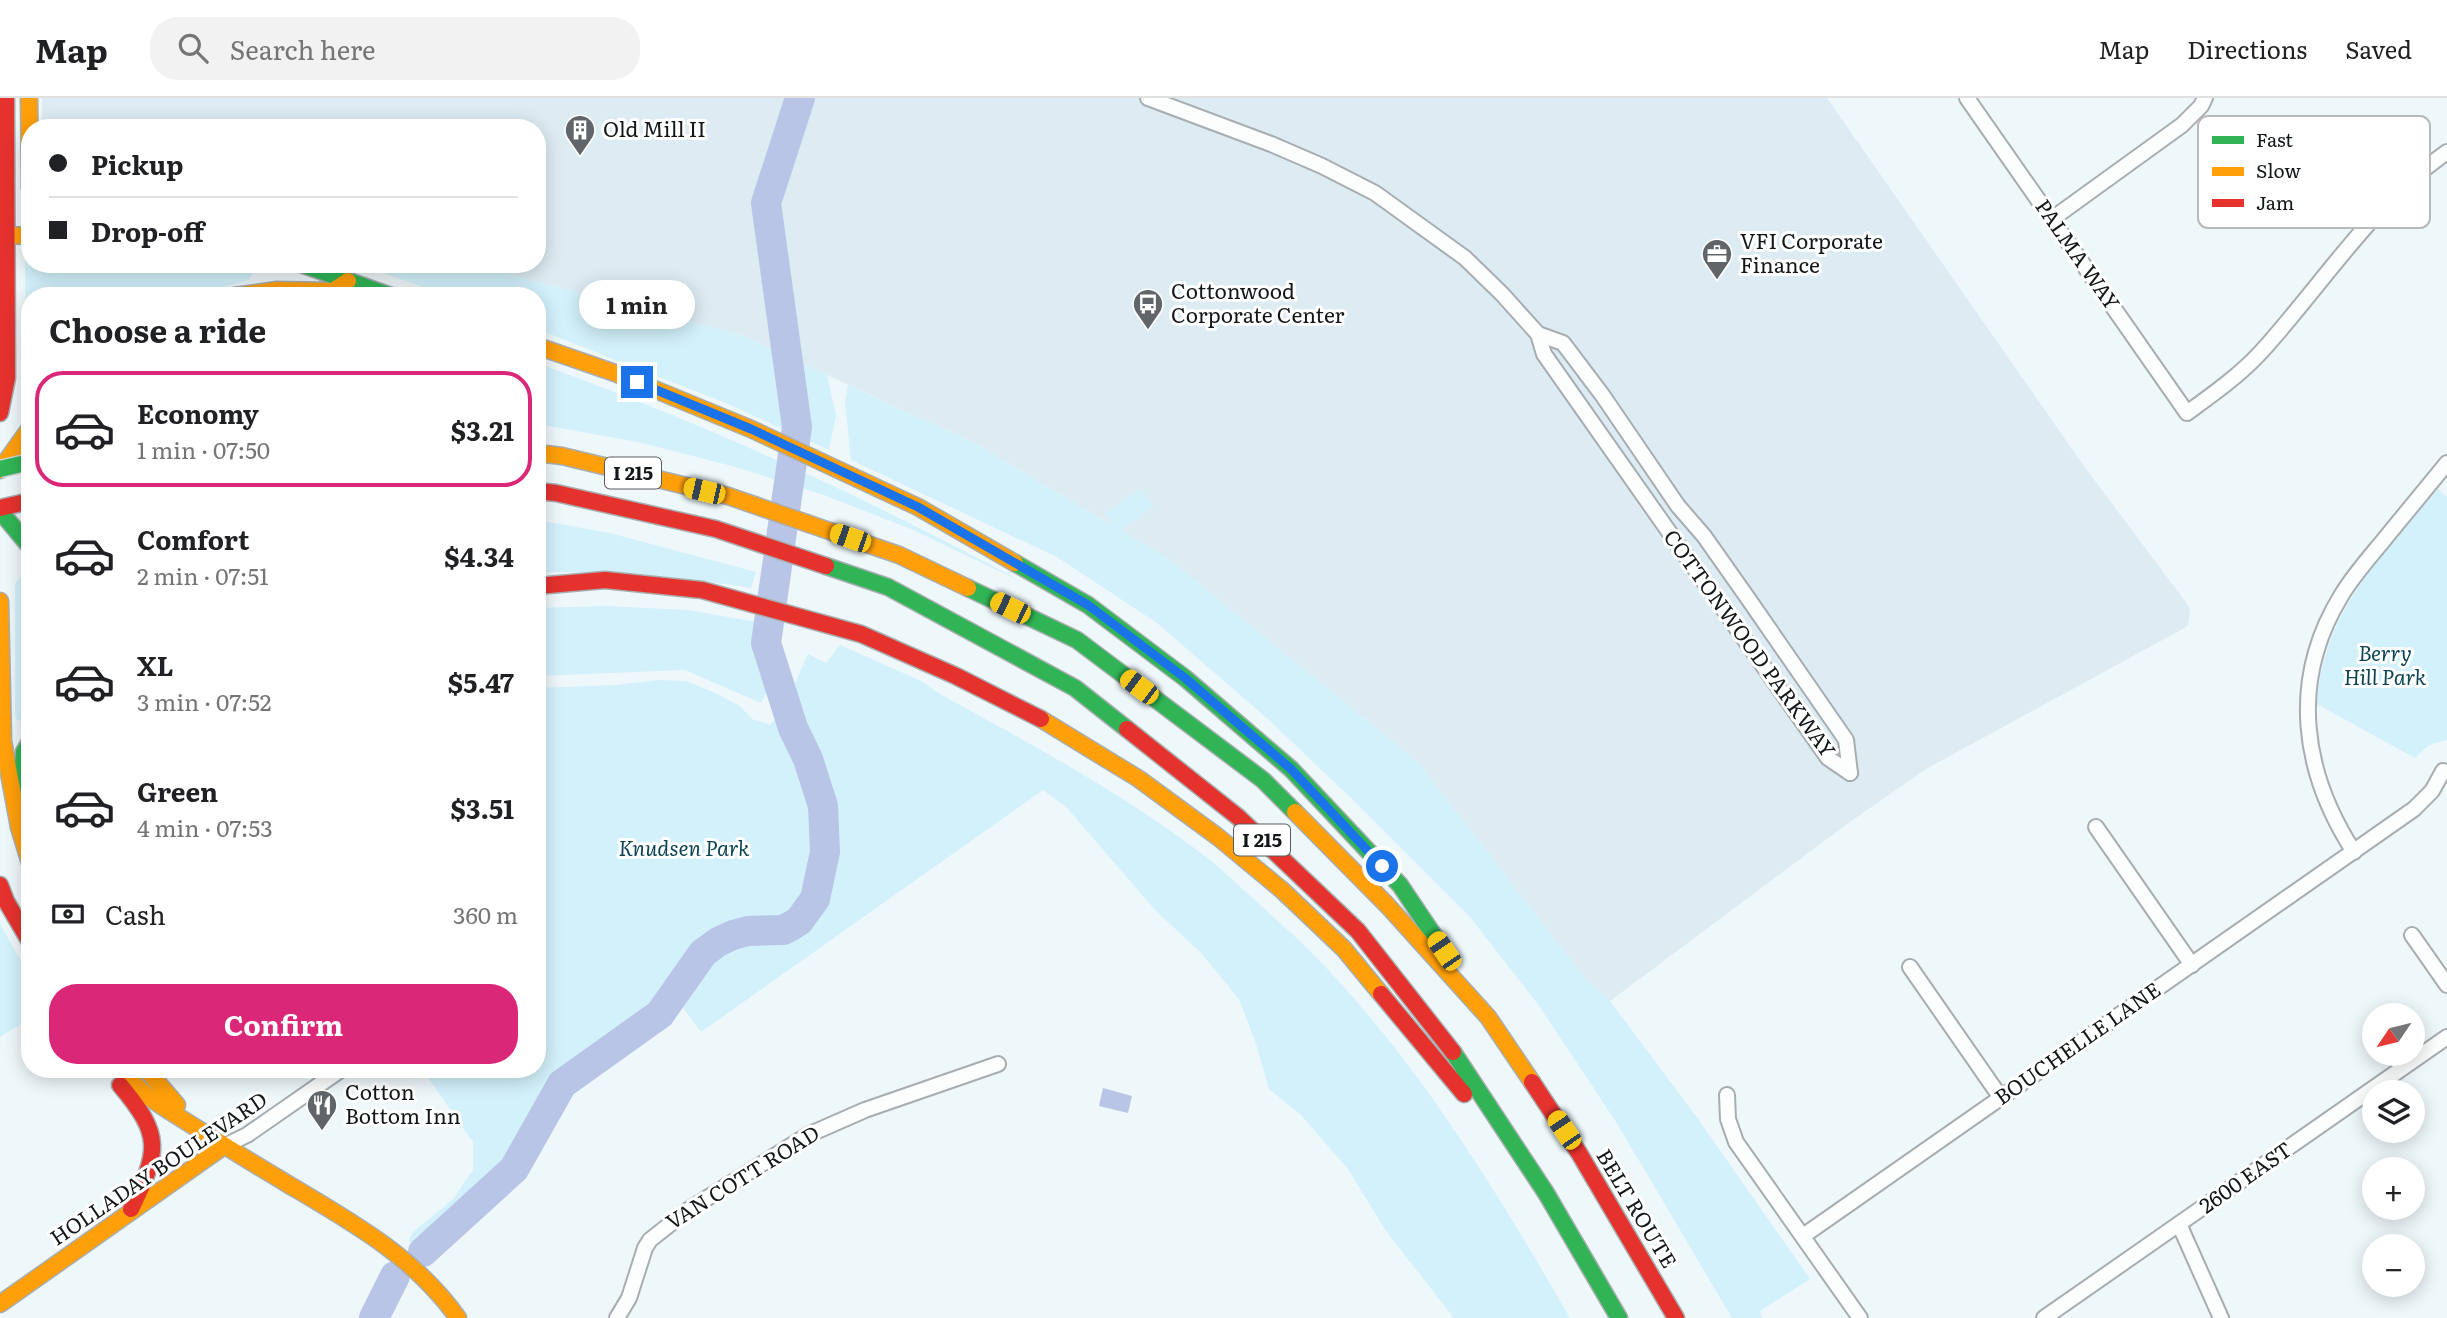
<!DOCTYPE html>
<meta charset="utf-8">
<style>
body{margin:0;font-family:Literata,serif;background:#f2f2f2;color:#202124;height:100vh;display:flex;flex-direction:column;font-size:26px;white-space:nowrap}
*{box-sizing:border-box;margin:0}
p{font-size:23px;color:#757577}
.icon{flex:none;width:38px;height:38px;fill:none;stroke:currentColor;stroke-width:2;stroke-linecap:round;stroke-linejoin:round}
.map{position:relative;flex:1;overflow:hidden}
.sheet{position:absolute;left:21px;top:189px;width:525px;height:791px;display:flex;flex-direction:column;background:#fff;border-radius:28px;box-shadow:0 4px 18px #0003}
.sheet>*{flex:none}
.guide{position:absolute;left:21px;top:21px;width:525px;height:154px;border-radius:28px;box-shadow:0 4px 18px #0003;display:grid;align-content:center;height:154px;padding:0 28px;background:#fff}
.needle{width:46px;rotate:235deg}
.buttons{position:absolute;left:2362px;top:905px;display:grid;gap:14px}
.buttons a{display:grid;place-items:center;width:63px;height:63px;border-radius:50%;background:#fff;box-shadow:0 4px 18px #0003;font-size:35px}
.end{position:absolute;width:32px;height:32px;margin:-16px;border:9px solid #1a73e8;background:#fff;box-shadow:0 0 0 4px #fff}
.from{border-radius:50%}
.bubble{position:absolute;height:49px;border-radius:24px;background:#fff;box-shadow:0 4px 18px #0003;font-size:23px;font-weight:700;line-height:49px;text-align:center}
.car{position:absolute;width:21px;height:42px;margin:-21px -10px;border-radius:9px;box-shadow:0 0 5px 2px #0007;background:linear-gradient(#f5c518 24%,#345 0 40%,#f5c518 0 76%,#345 0 86%,#f5c518 0)}
.guide b{display:flex;align-items:center;gap:24px;height:66px;font-size:26px}
.guide b+b{border-top:2px solid #e0e0e0}
.guide i{width:18px;height:18px;background:#202124}
ul{padding:0;list-style:none}
li{display:flex;align-items:center;gap:21px;height:116px;margin:0 14px 10px;padding:0 14px;border:4px solid transparent;border-radius:28px}
li div{flex:1}
li b{display:block;font-size:26px}
li em{font-style:normal;font-weight:700}
li.selected{border-color:#db2777}
li>.icon{width:63px;height:63px;stroke-width:1.5}
h2{padding:0 28px;font-size:32px;line-height:84px}
.pay{display:flex;align-items:center;gap:18px;height:77px;padding:0 28px;font-size:26px}
.pay p{margin-inline-start:auto}
.action{display:flex;gap:14px;margin-top:auto;padding:14px 28px}
.action a{flex:1;height:80px;border-radius:28px;background:#db2777;color:#fff;font-size:28px;font-weight:700;line-height:80px;text-align:center}
header{display:flex;align-items:center;gap:42px;box-sizing:border-box;height:98px;padding:0 35px;background:#fff;border-bottom:2px solid #e0e0e0}
header strong{font-size:33px}
nav{display:flex;gap:38px;margin-inline-start:auto;font-size:24px}
.search{width:490px;height:63px;background:#f2f2f2;display:flex;align-items:center;gap:18px;box-sizing:border-box;padding:0 24px;border-radius:28px;color:#757577;font-size:26px}
.map>svg:first-child{display:block}
.built{fill:#dcecf2}
.green{fill:#d3f1fb}
.water{fill:#b9c5e6}
.lines{fill:none;stroke-linecap:round;stroke-linejoin:round}
.river{stroke:#b9c5e6;stroke-width:30}
.street-casing{stroke:#a7adb0;stroke-width:18}
.fast-casing{stroke:#a7adb0;stroke-width:19}
.slow-casing{stroke:#a7adb0;stroke-width:19}
.jam-casing{stroke:#a7adb0;stroke-width:19}
.street{stroke:#fcfefe;stroke-width:14}
.fast{stroke:#30b455;stroke-width:16}
.slow{stroke:#ff9f0a;stroke-width:16}
.jam{stroke:#e5322d;stroke-width:16}
.fast-bridge-casing{stroke:#ced2d4;stroke-width:19;stroke-linecap:butt}
.fast-bridge{stroke:#30b455;stroke-width:16}
.route{stroke:#1a73e8;stroke-width:9}
.labels{text-anchor:middle;stroke-width:6;stroke-linejoin:round;paint-order:stroke}
.shield{fill:#fff;stroke:#595d5e;stroke-width:2}
.shield-label{font-size:19px;font-weight:bold;fill:#121719}
.poi-label{font-size:21px;fill:#121719;stroke:#fff;text-anchor:start}
.street-label{font-size:21px;fill:#121719;stroke:#fff}
.park-label{font-size:21px;font-style:italic;fill:#0d4554;stroke:#fff}
.key{fill:#fff;stroke:#b8b9ba;stroke-width:2}
.key-label{font-size:19px;fill:#121719}
</style>
<header>
<strong>Map</strong>
<div class="search"><svg class="icon" aria-label="search" viewBox="0 0 24 24"><circle cx="10" cy="10" r="6"/><path d="M15 15l6 6"/></svg>Search here</div>
<nav><a>Map</a><a>Directions</a><a>Saved</a></nav>
</header>
<div class="map">
<svg width="2447" height="1220" viewBox="0 0 2447 1220">
<rect width="100%" height="100%" fill="#eef7fa"/>
<path class="built" d="M42 0H1827L2081 364 2190 510 2188 528 1926 671 1847 726 1610 903 1585 880 1417 663 1170 462 976 346 741 237 468 166H537V30H42Z"/>
<g class="green">
<path d="M30 155V166H231L247 169 252 173V177L249 182 191 198H30V309L27 308 25 166 26 158Z"/>
<path d="M357 166H468L741 237 827 277 836 317 829 352 728 306 537 231V198H449Z"/>
<path d="M537 265C703 325 869 400 1024 485L911 431 824 397 732 368 638 344 537 326Z"/>
<path d="M848 287 976 346 1113 428 1105 415 1141 391 1153 409 1121 432 1170 462 1417 663 1585 880 1610 903 1698 1021 1810 1181 1760 1213 1762 1220H1732L1618 1027 1540 909 1470 819 1354 703 1268 621 1157 525 1057 459 851 362 845 303Z"/>
<path d="M2438 391 2447 399V642L2429 647 2415 660 2317 606C2323 513 2382 458 2438 391Z"/>
<path d="M537 422 610 435 756 474 751 490C681 478 608 473 537 474Z"/>
<path d="M21 479 30 483V622L23 624 16 621 15 616V486Z"/>
<path d="M606 508 687 512 757 524 758 544 773 582 761 605 685 572 537 578V510Z"/>
<path d="M840 547 921 583 940 596C1033 647 1126 697 1210 762 1226 775 1241 790 1257 804 1276 822 1297 839 1315 858 1419 965 1496 1092 1570 1220H1454L1386 1133 1348 1071 1301 1017 1269 991 1256 946 1239 901 1201 855 1156 813 1067 710 1043 692 701 934 674 898 660 916 562 986 514 1071 423 1154 409 1143 412 1135 453 1101 473 1072V1044L422 971H537V590L616 587 658 582 686 583 713 594 740 608 752 621 770 627 785 608 808 556 826 565Z"/>
<path d="M0 826 30 879V920L0 939Z"/>
</g>
<path class="water" d="M1103 990 1132 998 1128 1015 1099 1008Z"/>
<g class="lines">
<g class="river">
<path d="M423 1154 514 1071 562 986 660 916 703 855 718 844 733 837 748 833 783 832 791 828 799 823 815 801 825 754 823 708 808 661 793 630 766 545 797 329 766 105 800 0"/>
<path d="M374 1220 395 1178"/>
</g>
<g class="street-casing">
<g id="street">
<path d="M1148 0 1271 46 1322 68 1375 95 1465 160 1502 196 1538 236 1544 256 1828 660 1850 675"/>
<path d="M1967 0 2187 315C2213 296 2240 277 2261 254 2323 186 2371 107 2447 54"/>
<path d="M2052 121 2182 27 2201 8 2205 0"/>
<path d="M1538 236 1563 245 1603 298 1678 408 1704 438 1747 499 1846 642 1850 675"/>
<path d="M2096 729 2192 867"/>
<path d="M2354 754C2302 674 2289 583 2341 498 2352 479 2368 461 2383 443 2404 417 2426 391 2447 365"/>
<path d="M2412 837 2447 887"/>
<path d="M1910 869 2001 1000"/>
<path d="M1727 997 1728 1021 1736 1044 1860 1220"/>
<path d="M224 1048 247 1037 342 971"/>
<path d="M2179 1126 2221 1220"/>
<path d="M1803 1138 2414 711 2432 693 2443 673"/>
<path d="M617 1220 629 1200 645 1150 650 1142 688 1112 808 1037 865 1012 998 966"/>
<path d="M2044 1220 2447 939"/>
</g>
</g>
<g class="fast-casing">
<g id="fast">
<path d="M301 166 391 198"/>
<path d="M0 413 30 449"/>
<path d="M1015 465 1088 507 1185 580 1291 671 1400 787 1437 842"/>
<path d="M826 468 888 489 1075 590 1127 631"/>
<path d="M968 490 1077 542 1263 682 1295 714"/>
<path d="M19 729 24 654 30 644"/>
<path d="M1453 954 1546 1095 1619 1220"/>
</g>
</g>
<g class="slow-casing">
<g id="slow">
<path d="M29 0 30 90"/>
<path d="M7 137 30 138"/>
<path d="M235 198 277 192 333 193 348 183"/>
<path d="M537 248 615 275 751 331 918 409 1015 465"/>
<path d="M537 355 562 358 728 398 899 457 968 490"/>
<path d="M0 372 30 330"/>
<path d="M0 503 3 643 19 729 30 765"/>
<path d="M1041 621 1139 681 1218 739 1282 792 1344 851 1381 896"/>
<path d="M1295 714 1387 807 1488 919 1532 984"/>
<path d="M118 971 150 1000 171 1014C209 1038 247 1062 286 1085 350 1123 414 1158 458 1220"/>
<path d="M146 971 177 1007"/>
<path d="M0 1206 224 1048"/>
</g>
</g>
<g class="jam-casing">
<g id="jam">
<path d="M0 315 7 280 6 0"/>
<path d="M537 393 556 395 716 431 826 468"/>
<path d="M0 410 30 403"/>
<path d="M537 488 605 482 702 492 861 536 956 578 1041 621"/>
<path d="M1127 631 1238 719 1358 833 1453 954"/>
<path d="M0 787 6 803 30 844"/>
<path d="M1381 896 1464 996"/>
<path d="M1532 984 1579 1055 1676 1220"/>
<path d="M120 987C163 1038 159 1053 131 1111"/>
</g>
</g>
<use href="#street" class="street"/>
<use href="#fast" class="fast"/>
<use href="#slow" class="slow"/>
<use href="#jam" class="jam"/>
<g class="fast-bridge-casing">
<path id="fast-bridge" d="M0 371 30 364"/>
</g>
<use href="#fast-bridge" class="fast-bridge"/>
</g>
<g class="lines">
<path class="route" d="M637 284 751 331 918 409 1088 507 1185 580 1291 671 1382 768"/>
</g>
<defs>
<g id="building-pin" transform="scale(1.575)"><path d="M0 17L-7.5 6A9.5 9.5 0 1 1 7.5 6Z" fill="#5f6568" stroke="#fff"/><path d="M-4-6H4V6H1V3H-1V6H-4ZM-2.5-4.3h1.7v1.8h-1.7ZM.8-4.3h1.7v1.8H.8ZM-2.5-1h1.7V.8h-1.7ZM.8-1h1.7V.8H.8Z" fill="#fff"/></g>
<g id="office-pin" transform="scale(1.575)"><path d="M0 17L-7.5 6A9.5 9.5 0 1 1 7.5 6Z" fill="#5f6568" stroke="#fff"/><path d="M-6-3h4V-5.5h4V-3h4V5H-6ZM-1-4.5V-3h2v-1.5ZM-6 0V1H6V0Z" fill="#fff"/></g>
<g id="bus-pin" transform="scale(1.575)"><path d="M0 17L-7.5 6A9.5 9.5 0 1 1 7.5 6Z" fill="#5f6568" stroke="#fff"/><path d="M-5-6H5V4H4V6H2V4H-2V6H-4V4H-5ZM-3.5-4V0h7V-4ZM-3.5 1.2v1.5H-2V1.2ZM2 1.2v1.5H3.5V1.2Z" fill="#fff"/></g>
<g id="restaurant-pin" transform="scale(1.575)"><path d="M0 17L-7.5 6A9.5 9.5 0 1 1 7.5 6Z" fill="#5f6568" stroke="#fff"/><path d="M-5-6h1v4h1v-4h1v4h1v-4h1v5L-1.5 .5V6h-2V.5L-5-1ZM5-6V6H3V1.5H1.5Q1.5-4 5-6Z" fill="#fff"/></g>
</defs>
<g fill-rule="evenodd">
<use href="#building-pin" x="580" y="32"/>
<use href="#office-pin" x="1717" y="156"/>
<use href="#bus-pin" x="1148" y="206"/>
<use href="#restaurant-pin" x="322" y="1007"/>
</g>
<g class="labels">
<g class="shield">
<rect x="605" y="359.5" width="56" height="31" rx="5"/>
<rect x="1234" y="726.5" width="56" height="31" rx="5"/>
</g>
<g class="shield-label">
<text x="633" y="382">I 215</text>
<text x="1262" y="749">I 215</text>
</g>
<g class="poi-label">
<text x="603" y="39">Old Mill II</text>
<text x="1740" y="151">VFI Corporate<tspan x="1740" dy="24">Finance</tspan></text>
<text x="1171" y="201">Cottonwood<tspan x="1171" dy="24">Corporate Center</tspan></text>
<text x="345" y="1002">Cotton<tspan x="345" dy="24">Bottom Inn</tspan></text>
</g>
<g class="street-label">
<text transform="translate(2077 157) rotate(55)" y="7">PALMA WAY</text>
<text transform="translate(1749 546) rotate(54)" y="7">COTTONWOOD PARKWAY</text>
<text transform="translate(2078 946) rotate(-35)" y="7">BOUCHELLE LANE</text>
<text transform="translate(159 1071) rotate(-34)" y="7">HOLLADAY BOULEVARD</text>
<text transform="translate(743 1080) rotate(-32)" y="7">VAN COTT ROAD</text>
<text transform="translate(2246 1080) rotate(-35)" y="7">2600 EAST</text>
<text transform="translate(1636 1111) rotate(59)" y="7">BELT ROUTE</text>
</g>
<g class="park-label">
<text x="2385" y="563">Berry<tspan x="2385" dy="24">Hill Park</tspan></text>
<text x="684" y="758">Knudsen Park</text>
</g>
</g>
<rect x="2198" y="18" width="232" height="112" rx="10" class="key"/>
<rect x="2212" y="38" width="32" height="8" fill="#30b455"/>
<rect x="2212" y="69" width="32" height="9" fill="#ff9f0a"/>
<rect x="2212" y="101" width="32" height="8" fill="#e5322d"/>
<g class="key-label">
<text x="2256" y="49">Fast</text>
<text x="2256" y="80">Slow</text>
<text x="2256" y="112">Jam</text>
</g>
</svg>
<div class="buttons">
<a><svg class="needle" viewBox="-14 -14 28 28"><path d="M0-13l5 13h-10z" fill="#e53935"/><path d="M0 13l5-13h-10z" fill="#757577"/></svg></a>
<a><svg class="icon" aria-label="layers" viewBox="0 0 24 24"><path d="M12 4l9 5-9 5-9-5zM3 14l9 5 9-5"/></svg></a>
<a>+</a>
<a>−</a>
</div>
<i class="end from" style="left:1382px;top:768px"></i>
<i class="end" style="left:637px;top:284px"></i>
<div class="bubble" style="left:579px;top:182px;width:116px">1 min</div>
<i class="car" style="left:704px;top:393px;rotate:283deg"></i>
<i class="car" style="left:850px;top:440px;rotate:289deg"></i>
<i class="car" style="left:1010px;top:510px;rotate:296deg"></i>
<i class="car" style="left:1139px;top:589px;rotate:307deg"></i>
<i class="car" style="left:1444px;top:853px;rotate:326deg"></i>
<i class="car" style="left:1564px;top:1032px;rotate:326deg"></i>
<div class="guide">
<b><i class="from"></i>Pickup</b>
<b><i></i>Drop-off</b>
</div>
<section class="sheet">
<h2>Choose a ride</h2>
<ul>
<li class="selected"><svg class="icon" aria-label="car" viewBox="0 0 24 24"><path d="M5 17H2v-5l4-1 3-4h7l3 4 3 1v5h-3M9 17h6M6 11h13"/><circle cx="7" cy="17" r="2"/><circle cx="17" cy="17" r="2"/></svg><div><b>Economy</b><p>1 min · 07:50</p></div><em>$3.21</em></li>
<li><svg class="icon" aria-label="car" viewBox="0 0 24 24"><path d="M5 17H2v-5l4-1 3-4h7l3 4 3 1v5h-3M9 17h6M6 11h13"/><circle cx="7" cy="17" r="2"/><circle cx="17" cy="17" r="2"/></svg><div><b>Comfort</b><p>2 min · 07:51</p></div><em>$4.34</em></li>
<li><svg class="icon" aria-label="car" viewBox="0 0 24 24"><path d="M5 17H2v-5l4-1 3-4h7l3 4 3 1v5h-3M9 17h6M6 11h13"/><circle cx="7" cy="17" r="2"/><circle cx="17" cy="17" r="2"/></svg><div><b>XL</b><p>3 min · 07:52</p></div><em>$5.47</em></li>
<li><svg class="icon" aria-label="car" viewBox="0 0 24 24"><path d="M5 17H2v-5l4-1 3-4h7l3 4 3 1v5h-3M9 17h6M6 11h13"/><circle cx="7" cy="17" r="2"/><circle cx="17" cy="17" r="2"/></svg><div><b>Green</b><p>4 min · 07:53</p></div><em>$3.51</em></li>
</ul>
<div class="pay"><svg class="icon" aria-label="cash" viewBox="0 0 24 24"><path d="M3 7h18v10H3z"/><circle cx="12" cy="12" r="2"/></svg>Cash<p>360 m</p></div>
<div class="action"><a>Confirm</a></div>
</section>
</div>
